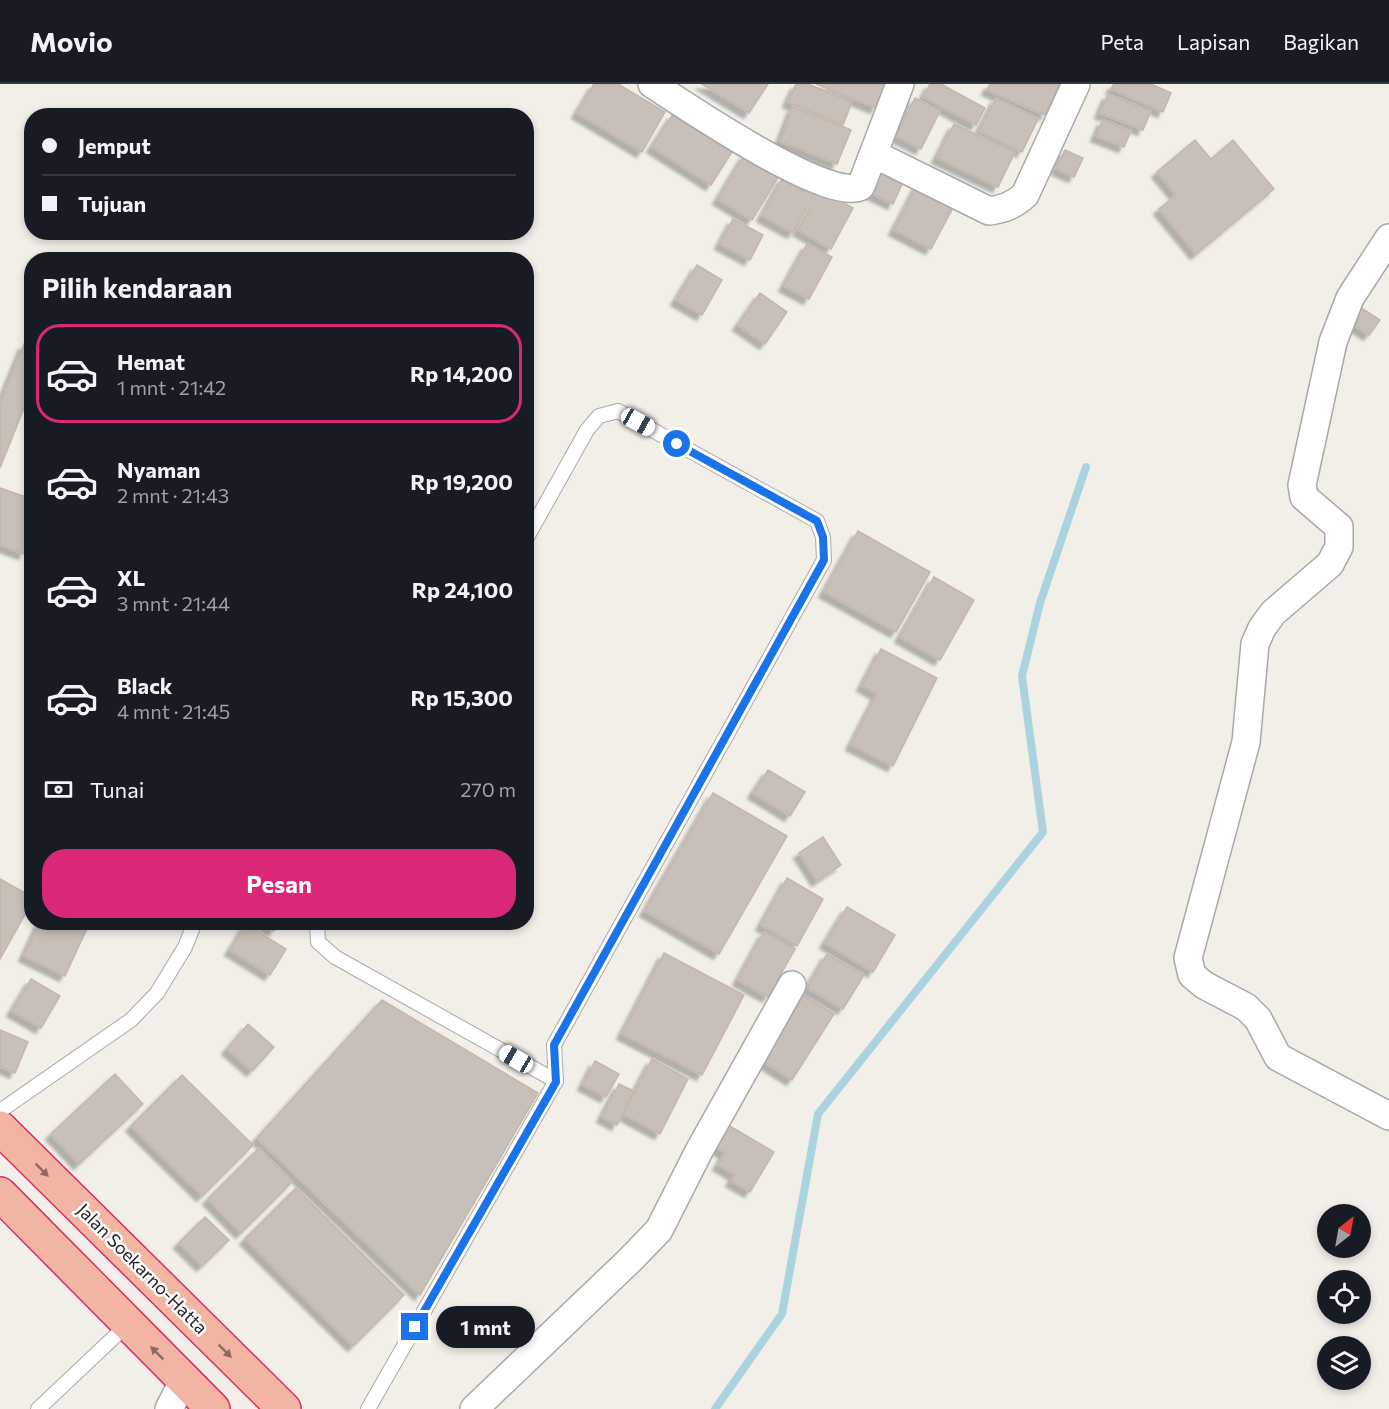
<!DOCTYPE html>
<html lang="id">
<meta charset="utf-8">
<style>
body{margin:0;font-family:Commissioner,sans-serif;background:#242831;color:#f1f3f6;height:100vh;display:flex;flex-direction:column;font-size:22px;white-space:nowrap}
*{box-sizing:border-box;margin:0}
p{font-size:20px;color:#9ea1a6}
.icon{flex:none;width:33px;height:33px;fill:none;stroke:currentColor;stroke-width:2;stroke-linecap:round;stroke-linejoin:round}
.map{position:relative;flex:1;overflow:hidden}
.sheet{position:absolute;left:24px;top:168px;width:510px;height:678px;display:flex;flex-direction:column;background:#171b24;border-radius:24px;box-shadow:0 3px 9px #0003}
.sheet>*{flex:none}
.top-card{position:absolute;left:24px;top:24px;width:510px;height:132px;border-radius:24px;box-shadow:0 3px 9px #0003;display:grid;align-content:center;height:132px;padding:0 18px;background:#171b24}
.needle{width:39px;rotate:31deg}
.tools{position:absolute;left:1317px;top:1120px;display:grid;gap:12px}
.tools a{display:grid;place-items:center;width:54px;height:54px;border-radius:50%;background:#171b24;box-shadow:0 3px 9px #0003;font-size:30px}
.end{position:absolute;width:27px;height:27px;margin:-14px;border:8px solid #1a73e8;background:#fff;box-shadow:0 0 0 3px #fff}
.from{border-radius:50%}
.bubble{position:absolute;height:42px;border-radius:21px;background:#171b24;box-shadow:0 3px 9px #0003;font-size:20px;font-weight:700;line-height:42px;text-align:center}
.car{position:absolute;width:18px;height:36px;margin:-18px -9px;border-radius:8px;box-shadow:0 0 4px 2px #0007;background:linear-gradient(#fff 24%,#345 0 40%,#fff 0 76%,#345 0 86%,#fff 0)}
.top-card b{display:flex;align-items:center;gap:21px;height:57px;font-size:22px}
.top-card b+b{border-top:2px solid #363941}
.top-card i{width:15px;height:15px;background:#f1f3f6}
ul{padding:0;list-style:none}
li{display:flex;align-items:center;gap:18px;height:99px;margin:0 12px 9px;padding:0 6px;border:3px solid transparent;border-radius:24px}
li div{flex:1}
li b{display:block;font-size:22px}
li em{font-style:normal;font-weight:700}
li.on{border-color:#db2777}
li>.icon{width:54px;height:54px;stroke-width:1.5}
h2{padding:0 18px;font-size:27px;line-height:72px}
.pay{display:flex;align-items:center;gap:15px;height:66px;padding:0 18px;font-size:22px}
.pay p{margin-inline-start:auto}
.primary-button{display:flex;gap:12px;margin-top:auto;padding:12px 18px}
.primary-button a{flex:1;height:69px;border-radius:24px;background:#db2777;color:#fff;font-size:24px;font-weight:700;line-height:69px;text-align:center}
header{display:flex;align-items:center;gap:36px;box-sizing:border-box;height:84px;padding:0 30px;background:#171b24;border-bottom:2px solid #363941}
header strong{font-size:28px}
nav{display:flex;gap:33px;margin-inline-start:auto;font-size:21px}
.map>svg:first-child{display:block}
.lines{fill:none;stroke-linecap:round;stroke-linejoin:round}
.stream{stroke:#aad3df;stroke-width:8}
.building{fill:#c7bfb8;stroke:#c4b6ab;stroke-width:1.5;filter:url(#shadow)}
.service-casing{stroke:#a9a9a9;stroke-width:16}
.minor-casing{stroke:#a9a9a9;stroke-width:30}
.trunk-casing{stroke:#dc2a67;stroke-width:36}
.service{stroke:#fff;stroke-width:14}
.minor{stroke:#fff;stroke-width:27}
.trunk{stroke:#f2b4a3;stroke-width:33}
.oneway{fill:#8a6b62}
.route{stroke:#1a73e8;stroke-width:8}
.labels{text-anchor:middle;stroke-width:5;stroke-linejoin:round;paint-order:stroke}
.street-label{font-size:18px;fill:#222;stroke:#fff}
</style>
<header>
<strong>Movio</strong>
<nav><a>Peta</a><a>Lapisan</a><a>Bagikan</a></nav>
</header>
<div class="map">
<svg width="1389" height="1325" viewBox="0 0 1389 1325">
<defs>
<filter id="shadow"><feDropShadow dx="-5.5" dy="5.5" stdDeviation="1.5" flood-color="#0004"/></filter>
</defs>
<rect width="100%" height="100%" fill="#f2efe9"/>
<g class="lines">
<path class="stream" d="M715 1325 782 1230 818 1030 1043 748 1022 592 1040 519 1086 383"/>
</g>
<g class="building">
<path d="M594 0H618L665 28 642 68 577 29Z"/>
<path d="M702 0H768L749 29Z"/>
<path d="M796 0H808L852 18 843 41 788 18Z"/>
<path d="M816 0H886L876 24Z"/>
<path d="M930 0H941L985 24 976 41 923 13Z"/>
<path d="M990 0H1059L1045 31 987 6Z"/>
<path d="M1114 0H1151L1171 9 1163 28 1111 5Z"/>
<path d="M1108 10 1151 27 1143 46 1100 29Z"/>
<path d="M915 14 940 27 921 65 896 52Z"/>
<path d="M996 14 1038 35 1022 68 979 47Z"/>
<path d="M793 23 851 46 837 80 780 57Z"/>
<path d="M673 30 732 68 711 101 652 63Z"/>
<path d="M1103 36 1131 47 1124 63 1096 52Z"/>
<path d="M954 40 1015 68 998 103 937 74Z"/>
<path d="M1195 56 1211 75 1233 56 1274 105 1196 170 1159 125 1176 111 1157 88Z"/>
<path d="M1065 66 1083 74 1074 93 1056 85Z"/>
<path d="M745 70 780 90 752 136 718 115Z"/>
<path d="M879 83 904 96 893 120 867 107Z"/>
<path d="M783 93 814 110 793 149 762 132Z"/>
<path d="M918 100 955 120 931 165 894 146Z"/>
<path d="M820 105 853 124 831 165 798 146Z"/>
<path d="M733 135 763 151 750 176 720 160Z"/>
<path d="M807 160 832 173 809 215 784 202Z"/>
<path d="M697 181 722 196 702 231 676 216Z"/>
<path d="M760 209 787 228 765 260 738 241Z"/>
<path d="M1361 224 1380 236 1369 251 1351 239Z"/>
<path d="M24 260 32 263V304L0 384V320Z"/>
<path d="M0 404 32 415V449L24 470 0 461Z"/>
<path d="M858 447 930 488 896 548 824 508Z"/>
<path d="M934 493 974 516 940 576 900 553Z"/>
<path d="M881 565 937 594 893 682 851 661 877 610 862 602Z"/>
<path d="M768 686 805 708 790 732 753 709Z"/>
<path d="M713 709 787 752 719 870 645 827Z"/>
<path d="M823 753 841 781 817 797 799 769Z"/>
<path d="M787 794 823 815 797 862 761 841Z"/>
<path d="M0 795 32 813V818L0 875Z"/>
<path d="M847 823 895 851 873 888 825 859Z"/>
<path d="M40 838H90L65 892 24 872Z"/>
<path d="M259 838H279L274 847Z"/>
<path d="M246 840 286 865 270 891 230 866Z"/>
<path d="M764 848 795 865 768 913 738 896Z"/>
<path d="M664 869 744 911 702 991 622 950Z"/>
<path d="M827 870 864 891 843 925 807 904Z"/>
<path d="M31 895 60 912 41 944 12 927Z"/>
<path d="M804 911 834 930 792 996 762 977Z"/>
<path d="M382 916 538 1009 420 1211 257 1054Z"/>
<path d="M248 940 274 963 252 987 227 965Z"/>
<path d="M0 946 28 958 15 989 0 982Z"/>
<path d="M652 975 688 995 660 1050 623 1030Z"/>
<path d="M595 977 619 990 606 1013 583 1001Z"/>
<path d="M115 990 143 1020 79 1080 51 1050Z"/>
<path d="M182 991 253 1061 202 1112 131 1042Z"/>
<path d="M619 1000 634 1007 617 1041 602 1033Z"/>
<path d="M728 1041 774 1068 750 1108 731 1097 735 1091 718 1081 725 1069 715 1063Z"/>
<path d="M259 1064 292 1098 241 1149 208 1115Z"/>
<path d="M296 1104 404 1211 353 1262 245 1155Z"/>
<path d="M205 1133 229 1156 202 1182 179 1159Z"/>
</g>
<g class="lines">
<g class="service-casing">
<g id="service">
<path d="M317 838 318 858 335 873 556 997"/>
<path d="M0 1027 131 936 157 909 185 863 195 838"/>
<path d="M38 1325 128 1240"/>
<path d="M368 1325 556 997 554 961 824 476 823 453 817 437 618 327 599 332 587 346 526 455"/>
</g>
</g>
<g class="minor-casing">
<g id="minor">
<path d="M652 0C683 20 831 121 861 102L900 0"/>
<path d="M874 70 989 127C1004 125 1014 121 1025 111L1076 0"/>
<path d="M1389 154 1350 214 1333 258 1302 401 1304 413 1339 443V463L1330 480 1273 529 1262 544 1255 560 1246 658 1188 874 1192 891 1204 901 1246 923 1258 935 1278 973 1389 1032"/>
<path d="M169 1325 184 1296"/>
<path d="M474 1325 630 1176 659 1146 699 1067 792 901"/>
</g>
</g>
<g class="trunk-casing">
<g id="trunk">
<path d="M0 1044 284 1325"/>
<path d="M0 1110 213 1325"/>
</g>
</g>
<use href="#service" class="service"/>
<use href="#minor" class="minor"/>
<use href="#trunk" class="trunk"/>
</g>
<defs><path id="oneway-solid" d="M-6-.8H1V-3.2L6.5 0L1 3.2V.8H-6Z" transform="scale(1.5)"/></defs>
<g class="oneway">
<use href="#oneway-solid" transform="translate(42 1086) rotate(45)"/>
<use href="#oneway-solid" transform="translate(225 1267) rotate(45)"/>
<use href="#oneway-solid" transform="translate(157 1269) rotate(-135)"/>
</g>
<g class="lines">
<path class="route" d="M415 1243 556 998 554 961 824 476 823 453 817 437 677 360"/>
</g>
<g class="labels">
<g class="street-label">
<text transform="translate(142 1185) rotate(45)" y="6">Jalan Soekarno-Hatta</text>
</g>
</g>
</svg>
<div class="tools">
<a><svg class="needle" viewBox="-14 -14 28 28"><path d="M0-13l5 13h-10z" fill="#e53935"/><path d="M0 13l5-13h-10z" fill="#9ea1a6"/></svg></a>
<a><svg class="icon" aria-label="locate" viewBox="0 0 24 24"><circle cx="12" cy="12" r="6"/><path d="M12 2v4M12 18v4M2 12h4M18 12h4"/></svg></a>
<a><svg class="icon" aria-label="layers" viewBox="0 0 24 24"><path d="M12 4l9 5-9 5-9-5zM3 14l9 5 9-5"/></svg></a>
</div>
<i class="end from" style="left:677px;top:360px"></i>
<i class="end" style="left:415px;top:1243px"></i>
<div class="bubble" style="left:436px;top:1222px;width:99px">1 mnt</div>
<i class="car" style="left:638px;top:338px;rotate:119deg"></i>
<i class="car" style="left:516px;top:975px;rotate:300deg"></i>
<div class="top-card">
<b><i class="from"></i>Jemput</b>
<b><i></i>Tujuan</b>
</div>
<section class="sheet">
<h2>Pilih kendaraan</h2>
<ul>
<li class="on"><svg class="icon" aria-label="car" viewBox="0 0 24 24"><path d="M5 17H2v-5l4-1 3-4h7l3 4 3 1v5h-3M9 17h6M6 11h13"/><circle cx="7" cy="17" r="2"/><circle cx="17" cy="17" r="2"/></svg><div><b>Hemat</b><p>1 mnt · 21:42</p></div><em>Rp 14,200</em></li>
<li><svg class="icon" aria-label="car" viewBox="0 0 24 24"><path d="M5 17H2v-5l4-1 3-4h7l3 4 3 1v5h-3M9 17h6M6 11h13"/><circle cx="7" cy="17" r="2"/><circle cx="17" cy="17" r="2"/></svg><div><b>Nyaman</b><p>2 mnt · 21:43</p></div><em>Rp 19,200</em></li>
<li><svg class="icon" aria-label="car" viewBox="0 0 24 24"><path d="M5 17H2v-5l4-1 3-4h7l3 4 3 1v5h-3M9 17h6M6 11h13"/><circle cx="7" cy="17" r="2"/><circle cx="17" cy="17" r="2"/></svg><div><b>XL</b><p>3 mnt · 21:44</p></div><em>Rp 24,100</em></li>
<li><svg class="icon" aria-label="car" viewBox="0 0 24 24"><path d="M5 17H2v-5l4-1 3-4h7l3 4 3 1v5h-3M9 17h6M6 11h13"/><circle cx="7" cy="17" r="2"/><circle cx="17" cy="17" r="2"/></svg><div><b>Black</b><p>4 mnt · 21:45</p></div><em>Rp 15,300</em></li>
</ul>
<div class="pay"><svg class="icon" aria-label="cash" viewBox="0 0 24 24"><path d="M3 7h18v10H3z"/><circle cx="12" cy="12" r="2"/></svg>Tunai<p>270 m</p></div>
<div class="primary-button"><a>Pesan</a></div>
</section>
</div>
